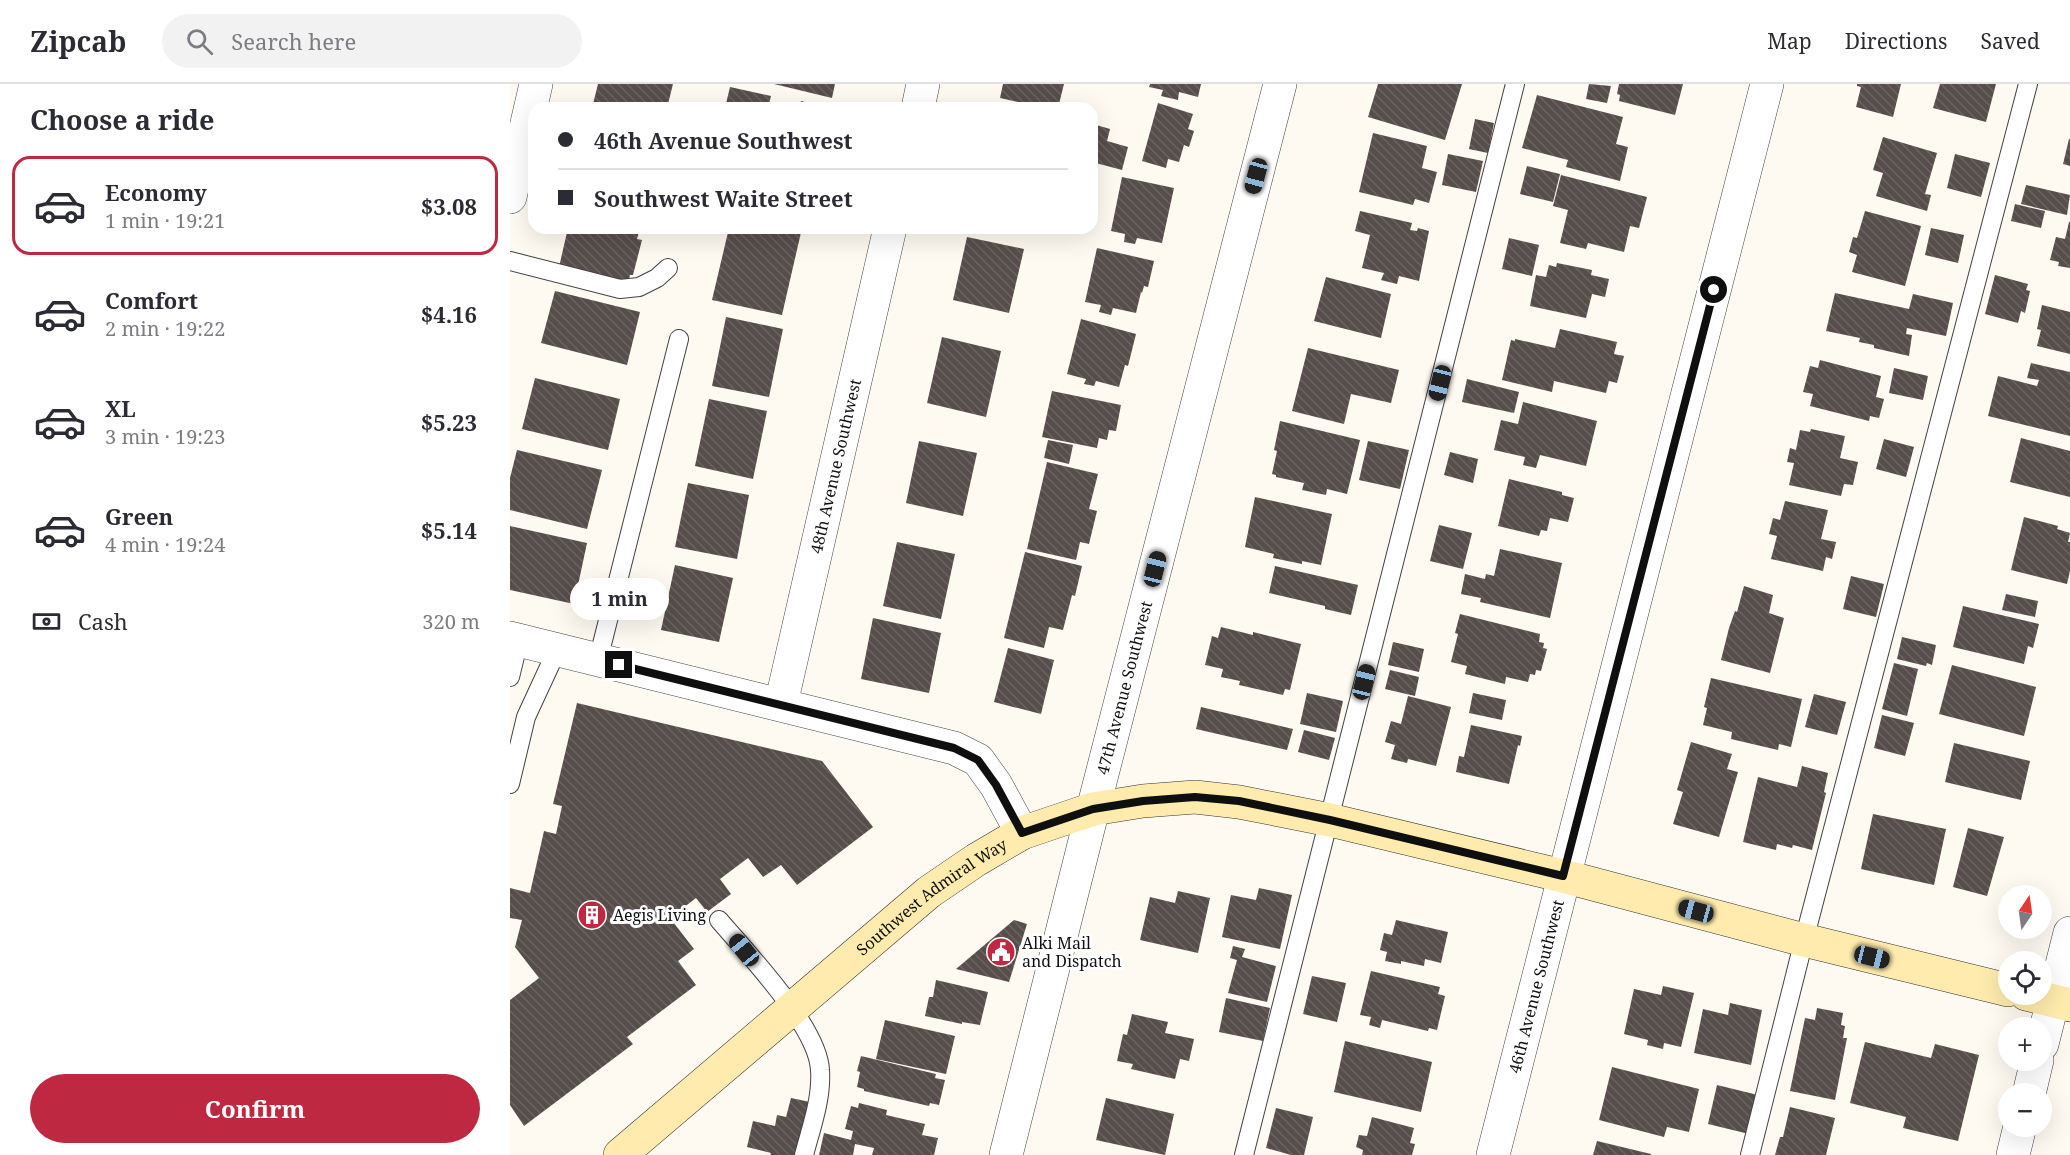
<!DOCTYPE html>
<meta charset="utf-8">
<style>
body{margin:0;font-family:"Noto Serif",serif;background:#f2f2f3;color:#2b2b33;height:100vh;display:flex;flex-direction:column;font-size:22px;white-space:nowrap}
*{box-sizing:border-box;margin:0}
p{font-size:20px;color:#7c7c81}
.icon{flex:none;width:33px;height:33px;fill:none;stroke:currentColor;stroke-width:2;stroke-linecap:round;stroke-linejoin:round}
.map{position:relative;flex:1;overflow:hidden}
.panel{display:flex;flex-direction:column;background:#fff;width:510px}
.panel>*{flex:none}
.banner{position:absolute;left:18px;top:18px;width:570px;height:132px;border-radius:18px;box-shadow:0 6px 24px #0002;display:grid;align-content:center;height:132px;padding:0 30px;background:#fff}
.needle{width:39px;rotate:13deg}
.fabs{position:absolute;left:1488px;top:801px;display:grid;gap:12px}
.fabs a{display:grid;place-items:center;width:54px;height:54px;border-radius:50%;background:#fff;box-shadow:0 6px 24px #0002;font-size:30px}
.end{position:absolute;width:27px;height:27px;margin:-14px;border:8px solid #0f0f0f;background:#fff;box-shadow:0 0 0 3px #fff}
.from{border-radius:50%}
.bubble{position:absolute;height:42px;border-radius:21px;background:#fff;box-shadow:0 6px 24px #0002;font-size:20px;font-weight:700;line-height:42px;text-align:center}
.car{position:absolute;width:18px;height:36px;margin:-18px -9px;border-radius:8px;box-shadow:0 0 4px 2px #0007;background:linear-gradient(#222 24%,#8ab4d8 0 40%,#222 0 76%,#8ab4d8 0 86%,#222 0)}
.banner b{display:flex;align-items:center;gap:21px;height:57px;font-size:22px}
.banner b+b{border-top:2px solid #e1e1e2}
.banner i{width:15px;height:15px;background:#2b2b33}
ul{padding:0;list-style:none}
li{display:flex;align-items:center;gap:18px;height:99px;margin:0 12px 9px;padding:0 18px;border:3px solid transparent;border-radius:18px}
li div{flex:1}
li b{display:block;font-size:22px}
li em{font-style:normal;font-weight:700}
li.active{border-color:#be2841}
li>.icon{width:54px;height:54px;stroke-width:1.5}
h2{padding:0 30px;font-size:27px;line-height:72px}
.pay{display:flex;align-items:center;gap:15px;height:66px;padding:0 30px;font-size:22px}
.pay p{margin-inline-start:auto}
.cta{display:flex;gap:12px;margin-top:auto;padding:12px 30px}
.cta a{flex:1;height:69px;border-radius:36px;background:#be2841;color:#fff;font-size:24px;font-weight:700;line-height:69px;text-align:center}
header{display:flex;align-items:center;gap:36px;box-sizing:border-box;height:84px;padding:0 30px;background:#fff;border-bottom:2px solid #e1e1e2}
header strong{font-size:28px}
nav{display:flex;gap:33px;margin-inline-start:auto;font-size:21px}
.search{width:420px;height:54px;background:#f2f2f3;display:flex;align-items:center;gap:15px;box-sizing:border-box;padding:0 21px;border-radius:33px;color:#7c7c81;font-size:22px}
main{display:flex;flex:1;min-height:0}
.map>svg:first-child{display:block}
.building{fill:url(#building-back-hatch)}
.lines{fill:none;stroke-linecap:round;stroke-linejoin:round}
.lane-casing{stroke:#424242;stroke-width:20}
.street-casing{stroke:#424242;stroke-width:34}
.secondary-casing{stroke:#313131;stroke-width:34}
.lane{stroke:#fff;stroke-width:18}
.street{stroke:#fff;stroke-width:33}
.secondary{stroke:#feebad;stroke-width:33}
.route{stroke:#0f0f0f;stroke-width:8}
.labels{text-anchor:middle;stroke-width:6;stroke-linejoin:round;paint-order:stroke}
.street-label{font-size:16px;fill:#0f0f0f;stroke:#fff}
.poi-label{font-size:16px;fill:#0f0f0f;stroke:#fff;text-anchor:start}
</style>
<header>
<strong>Zipcab</strong>
<div class="search"><svg class="icon" aria-label="search" viewBox="0 0 24 24"><circle cx="10" cy="10" r="6"/><path d="M15 15l6 6"/></svg>Search here</div>
<nav><a>Map</a><a>Directions</a><a>Saved</a></nav>
</header>
<main>
<section class="panel">
<h2>Choose a ride</h2>
<ul>
<li class="active"><svg class="icon" aria-label="car" viewBox="0 0 24 24"><path d="M5 17H2v-5l4-1 3-4h7l3 4 3 1v5h-3M9 17h6M6 11h13"/><circle cx="7" cy="17" r="2"/><circle cx="17" cy="17" r="2"/></svg><div><b>Economy</b><p>1 min · 19:21</p></div><em>$3.08</em></li>
<li><svg class="icon" aria-label="car" viewBox="0 0 24 24"><path d="M5 17H2v-5l4-1 3-4h7l3 4 3 1v5h-3M9 17h6M6 11h13"/><circle cx="7" cy="17" r="2"/><circle cx="17" cy="17" r="2"/></svg><div><b>Comfort</b><p>2 min · 19:22</p></div><em>$4.16</em></li>
<li><svg class="icon" aria-label="car" viewBox="0 0 24 24"><path d="M5 17H2v-5l4-1 3-4h7l3 4 3 1v5h-3M9 17h6M6 11h13"/><circle cx="7" cy="17" r="2"/><circle cx="17" cy="17" r="2"/></svg><div><b>XL</b><p>3 min · 19:23</p></div><em>$5.23</em></li>
<li><svg class="icon" aria-label="car" viewBox="0 0 24 24"><path d="M5 17H2v-5l4-1 3-4h7l3 4 3 1v5h-3M9 17h6M6 11h13"/><circle cx="7" cy="17" r="2"/><circle cx="17" cy="17" r="2"/></svg><div><b>Green</b><p>4 min · 19:24</p></div><em>$5.14</em></li>
</ul>
<div class="pay"><svg class="icon" aria-label="cash" viewBox="0 0 24 24"><path d="M3 7h18v10H3z"/><circle cx="12" cy="12" r="2"/></svg>Cash<p>320 m</p></div>
<div class="cta"><a>Confirm</a></div>
</section>
<div class="map">
<svg width="1560" height="1071" viewBox="0 0 1560 1071">
<defs>
<pattern id="building-back-hatch" width="6" height="6" patternUnits="userSpaceOnUse" patternTransform="scale(1.5)"><rect width="6" height="6" fill="#574e4b"/><path d="M-1 5l2 2M0 0l6 6M5-1l2 2" fill="none" stroke="#6a6361"/></pattern>
</defs>
<rect width="100%" height="100%" fill="#fffaf1"/>
<g class="building">
<path d="M88 0H163L157 24H82Z"/>
<path d="M264 0H325L322 14Z"/>
<path d="M493 0H554L548 24H535L490 14Z"/>
<path d="M640 0H691L688 13 669 8 668 16 651 12 653 6 639 3Z"/>
<path d="M868 0H952L935 56 858 33Z"/>
<path d="M1079 0 1101 2 1097 19 1076 15Z"/>
<path d="M1109 0H1173L1165 31 1109 17 1110 11 1107 10Z"/>
<path d="M1347 0H1391L1383 33 1346 23 1351 3 1347 2Z"/>
<path d="M1430 0H1486L1476 38 1423 24Z"/>
<path d="M220 3 261 12 258 24H215Z"/>
<path d="M1027 11 1113 33 1106 60 1118 63 1110 97 1056 83 1058 76 1012 64Z"/>
<path d="M291 17 315 23V24H289Z"/>
<path d="M648 19 683 30 678 45 684 47 679 63 674 61 669 78 658 75 656 84 632 77Z"/>
<path d="M965 35 984 39 978 69 959 65Z"/>
<path d="M583 40 600 45 597 57 618 63 612 86 582 78Z"/>
<path d="M863 49 917 62 912 84 927 88 919 119 905 115 903 121 849 108Z"/>
<path d="M1373 53 1427 69 1415 110 1421 111 1417 127 1366 112 1373 89 1363 86Z"/>
<path d="M1559 55H1560V82L1553 80Z"/>
<path d="M938 70 973 77 966 108 932 101Z"/>
<path d="M1445 70 1480 79 1471 113 1437 104Z"/>
<path d="M1017 82 1050 90 1043 118 1010 110Z"/>
<path d="M1051 91 1137 113 1129 144 1120 142 1114 168 1078 159 1076 165 1050 159 1058 126 1043 122Z"/>
<path d="M612 93 664 104 652 159 627 154 625 160 614 158 615 150 601 147Z"/>
<path d="M1516 101 1560 111 1557 131 1511 120Z"/>
<path d="M1505 120 1535 127 1531 144 1501 137Z"/>
<path d="M850 127 902 139 900 146 907 147 908 144 919 147 909 197 889 192 887 200 871 196 874 189 852 184 860 151 845 147Z"/>
<path d="M1355 127 1411 142 1395 202 1342 188 1347 171 1339 168 1343 153 1347 154Z"/>
<path d="M1559 138H1560V184L1548 182 1549 178 1540 176 1546 153 1555 155Z"/>
<path d="M58 144H130L127 155 132 156 123 191H120L118 200 49 183Z"/>
<path d="M219 144H292L272 231 202 216Z"/>
<path d="M1421 144 1454 151 1448 179 1415 171Z"/>
<path d="M457 153 514 165 499 229 443 216Z"/>
<path d="M999 154 1029 161 1022 192 992 185Z"/>
<path d="M587 164 644 177 638 203 634 202 632 209 631 208 626 229 603 224 601 231 589 228 591 221 575 218Z"/>
<path d="M1047 179 1082 186 1081 191 1099 195 1095 213 1082 210 1076 234 1020 222 1026 191 1036 193 1039 181 1046 183Z"/>
<path d="M1485 191 1518 200 1516 206 1520 207 1515 229 1511 227 1508 239 1475 230Z"/>
<path d="M816 193 881 210 871 254 804 237Z"/>
<path d="M45 207 130 228 117 281 31 259Z"/>
<path d="M1325 209 1399 225 1403 210 1443 219 1436 252 1397 244 1396 250 1402 251 1399 272 1364 264V261L1349 258 1350 254 1316 247Z"/>
<path d="M1532 221 1560 228V270L1527 262 1531 246 1527 245Z"/>
<path d="M216 233 273 245 259 313 202 302Z"/>
<path d="M571 235 626 250 618 282 615 281 609 303 586 297 584 302 574 300 576 295 557 290Z"/>
<path d="M1050 245 1107 258 1104 270 1114 272 1107 299 1099 297 1096 309 1044 297 1042 308 992 296 1001 256 1005 257V255L1045 264Z"/>
<path d="M432 253 491 267 476 333 417 319Z"/>
<path d="M798 264 889 286 881 319 841 310 834 340 782 327Z"/>
<path d="M1310 276 1371 292 1366 313 1374 315 1369 334 1360 332 1359 337 1300 322 1303 310 1293 308 1300 282 1308 284Z"/>
<path d="M1521 279 1560 288V352L1478 332 1488 292 1527 302 1529 296 1517 294Z"/>
<path d="M1384 284 1418 292 1413 316 1379 309Z"/>
<path d="M25 294 110 315 98 366 12 345Z"/>
<path d="M957 295 1009 308 1004 329 952 318Z"/>
<path d="M542 307 611 321 606 347 599 346 597 356 589 354 587 364 532 353Z"/>
<path d="M199 315 257 327 243 395 185 382Z"/>
<path d="M1013 318 1087 337 1076 382 1030 371 1026 384 1013 381 1015 373 984 366 991 336 1008 340Z"/>
<path d="M770 337 850 356 837 410 817 405 816 411 792 406 794 399 766 393V391L762 390 767 367 764 366Z"/>
<path d="M1301 345 1335 352 1330 374 1348 378 1343 401 1334 400 1331 412 1279 401 1284 379 1277 378 1280 364 1286 366 1290 346 1300 348Z"/>
<path d="M1511 354 1560 367V413L1500 398Z"/>
<path d="M1374 355 1404 363 1396 393 1366 385Z"/>
<path d="M538 356 563 361 559 380 534 374Z"/>
<path d="M409 357 467 369 453 432 396 419Z"/>
<path d="M858 357 899 366 890 405 849 396Z"/>
<path d="M7 366 92 386 77 445 0 426V394Z"/>
<path d="M940 368 968 375 963 399 934 391Z"/>
<path d="M537 378 588 390 579 425 587 427 579 460 570 458 566 476 517 465Z"/>
<path d="M999 395 1052 408V411L1064 414 1058 438 1040 434 1037 447 1031 446 1029 452 988 442Z"/>
<path d="M178 399 239 411 227 475 165 463Z"/>
<path d="M745 413 822 430 811 481 792 477V480L763 474 764 470 735 463Z"/>
<path d="M1275 417 1318 426 1311 455 1326 458 1322 475 1316 473 1313 487 1261 475 1267 452 1259 450 1263 434 1270 436Z"/>
<path d="M1514 433 1548 442 1547 445 1560 449 1558 458H1560V487L1557 500 1501 486Z"/>
<path d="M929 441 962 449 953 485 920 477Z"/>
<path d="M0 442 77 459 64 520 0 506Z"/>
<path d="M387 458 445 470 431 535 373 522Z"/>
<path d="M990 465 1052 479 1040 534 970 518 971 514 951 510 955 490 975 495 976 490 984 492Z"/>
<path d="M515 468 572 482 565 512 562 511 553 546 539 543 534 564 494 554Z"/>
<path d="M165 481 223 494 209 558 151 546Z"/>
<path d="M765 482 848 501 841 531 815 525V522L759 509Z"/>
<path d="M1341 492 1374 500 1366 533 1333 525Z"/>
<path d="M1234 502 1263 511 1259 529 1274 534 1260 589 1211 576 1219 544 1225 527 1227 528Z"/>
<path d="M1496 510 1528 517 1525 533 1492 526Z"/>
<path d="M1453 522 1529 540 1523 564 1518 562 1514 580 1443 563Z"/>
<path d="M950 530 1030 550 1029 558 1034 559 1033 564 1037 565 1031 587 1026 586 1025 591 1020 590 1018 598 996 593 995 600 955 590 957 582 941 578 948 550 945 549Z"/>
<path d="M363 534 431 549 419 609 351 595Z"/>
<path d="M711 543 743 551V548L791 560 780 606 775 605 773 611 729 601 730 597 711 593 713 585 695 581 702 552 708 554Z"/>
<path d="M1392 553 1426 561 1422 581 1417 579 1416 582 1387 575Z"/>
<path d="M883 558 914 565 909 588 878 581Z"/>
<path d="M498 564 544 576 531 630 484 618Z"/>
<path d="M1384 579 1408 585 1397 632 1372 625Z"/>
<path d="M1442 581 1526 603 1514 652 1429 630Z"/>
<path d="M880 586 909 593 905 612 875 605Z"/>
<path d="M1201 594 1292 615 1281 663 1269 660 1268 666 1221 655 1222 648 1193 641 1197 624 1194 623Z"/>
<path d="M797 609 833 617 826 648 790 640Z"/>
<path d="M963 609 996 616 992 636 959 629Z"/>
<path d="M1304 610 1336 618 1327 651 1295 643Z"/>
<path d="M898 612 941 623 926 682 898 675 897 679 881 675 885 661 875 658 881 637 891 640Z"/>
<path d="M67 619 312 677 363 743 287 801 271 781 253 793 238 774 210 795 221 810 197 828 186 814 160 834 184 865 168 877 186 901 117 953 123 960 14 1042 0 1021V916L29 894 5 863 12 836 0 834V804L20 809 34 747 46 750 52 722 43 720Z"/>
<path d="M691 623 783 645 777 666 686 645Z"/>
<path d="M1372 631 1404 639 1395 672 1364 664Z"/>
<path d="M961 641 1012 652 1010 662 1008 661 999 700 946 688 949 672 954 673Z"/>
<path d="M794 646 825 654 819 676 788 668Z"/>
<path d="M1181 658 1222 670 1217 685 1228 688 1209 753 1163 740 1173 708 1167 706Z"/>
<path d="M1444 659 1520 677 1511 716 1435 698Z"/>
<path d="M1292 682 1318 689 1314 708 1316 709 1302 766 1283 761 1282 764 1267 760 1266 766 1233 758 1248 693 1287 703Z"/>
<path d="M1363 730 1436 745 1424 801 1351 785Z"/>
<path d="M1458 744 1494 753 1477 812 1443 803Z"/>
<path d="M749 804 782 811 770 865 712 853 721 811 746 816Z"/>
<path d="M668 807 700 814 688 869 630 856 640 813 665 819Z"/>
<path d="M504 836 517 840 499 898 446 885Z"/>
<path d="M886 836 938 848 931 879 915 875 914 882 891 877V880L875 877 877 868 870 866 874 849 882 851Z"/>
<path d="M723 862 735 865 732 873 766 882 757 918 718 909 727 876 720 874Z"/>
<path d="M861 887 930 903 928 910 935 912 927 946 919 944 918 947 872 936 870 944 859 941 861 933 850 931Z"/>
<path d="M802 892 836 899 827 938 793 930Z"/>
<path d="M426 896 478 908 470 941 452 938V940L415 932 419 913H423Z"/>
<path d="M1153 902 1184 909 1171 963 1154 959 1153 965 1137 961 1138 956 1114 950 1124 905 1151 911Z"/>
<path d="M716 914 760 924 753 957 709 948Z"/>
<path d="M1220 919 1252 926 1241 981 1184 969 1193 925 1218 931Z"/>
<path d="M1307 924 1333 929 1331 941 1335 942 1333 954H1337L1325 1016 1280 1007 1295 934 1305 936Z"/>
<path d="M622 930 658 938 655 949 684 955 679 977 670 975 665 995 621 985 623 980 607 977 613 950 617 951Z"/>
<path d="M375 936 445 952 436 990 366 975Z"/>
<path d="M835 957 922 978 911 1028 824 1008Z"/>
<path d="M1355 958 1421 974 1425 960 1469 971 1448 1057 1393 1044 1396 1033 1340 1019Z"/>
<path d="M351 972 426 990 425 994 435 996 429 1021 420 1019 419 1022 354 1007V1005L347 1003 350 988 347 987Z"/>
<path d="M1102 983 1189 1005 1179 1048 1157 1043 1154 1053 1089 1036Z"/>
<path d="M1207 1001 1248 1011 1239 1050 1198 1040Z"/>
<path d="M281 1014 300 1018 288 1071H260L261 1069 237 1063 243 1037 265 1042 267 1031 276 1033Z"/>
<path d="M596 1014 664 1030 655 1071 586 1056Z"/>
<path d="M349 1019 377 1026 376 1031 415 1040 412 1051 428 1054 424 1071H362L364 1064 345 1060 343 1071H309L314 1049 341 1056 343 1047 335 1045 341 1022 348 1024Z"/>
<path d="M1280 1023 1325 1034 1316 1071H1265L1270 1053H1273Z"/>
<path d="M766 1024 803 1033 794 1071H781L756 1064Z"/>
<path d="M862 1033 904 1044 900 1059 905 1060 902 1071H852L853 1066 846 1063 849 1051 857 1052Z"/>
<path d="M1087 1057 1141 1070V1071H1083Z"/>
</g>
<g class="lines">
<g class="lane-casing">
<g id="lane">
<path d="M0 177 110 205 129 203 147 194 158 184"/>
<path d="M88 576 169 255"/>
<path d="M0 593 9 556"/>
<path d="M0 700 16 633 47 566"/>
<path d="M209 836C238 870 308 943 310 986 312 1015 301 1044 294 1071"/>
<path d="M734 1071 1005 0"/>
<path d="M1240 1071 1294 856 1518 0"/>
</g>
</g>
<g class="street-casing">
<g id="street">
<path d="M408 24 413 0"/>
<path d="M0 113 26 0"/>
<path d="M0 554 444 664 468 676 486 701 512 749"/>
<path id="s1" d="M271 620 380 144"/>
<path d="M1532 960 1560 849"/>
<path d="M1519 1010 1527 976"/>
<path id="s2" d="M496 1071 583 725 770 0"/>
<path id="s3" d="M983 1071 1257 0"/>
<path d="M1503 1071 1510 1042"/>
</g>
</g>
<g class="secondary-casing">
<g id="secondary">
<path d="M1516 910 1560 921"/>
<path id="s4" d="M110 1071 419 808 466 776 512 749 583 725 633 717 685 713 729 718 820 736 1053 792 1294 856 1498 906"/>
</g>
</g>
<use href="#lane" class="lane"/>
<use href="#street" class="street"/>
<use href="#secondary" class="secondary"/>
</g>
<g class="lines">
<path class="route" d="M109 581 444 664 468 676 486 701 512 749 583 725 633 717 685 713 729 717 820 736 1053 792 1204 206"/>
</g>
<defs>
<g id="building-disc" transform="scale(1.5)"><circle r="9.5" fill="#be2841" stroke="#fff"/><path d="M-4-6H4V6H1V3H-1V6H-4ZM-2.5-4.3h1.7v1.8h-1.7ZM.8-4.3h1.7v1.8H.8ZM-2.5-1h1.7V.8h-1.7ZM.8-1h1.7V.8H.8Z" fill="#fff"/></g>
<g id="civic-disc" transform="scale(1.5)"><circle r="9.5" fill="#be2841" stroke="#fff"/><path d="M-.6-6.5H3V-4.5H.6V-3L4-1V1h2V6H-6V1h2V-1L-.6-3ZM-1.2 2.5V6h2.4V2.5Z" fill="#fff"/></g>
</defs>
<g fill-rule="evenodd">
<use href="#building-disc" x="82" y="831"/>
<use href="#civic-disc" x="491" y="868"/>
</g>
<g class="labels">
<g class="street-label">
<text dy="6" stroke="none"><textPath href="#s1" startOffset="244">48th Avenue Southwest</textPath></text>
<text dy="6" stroke="none"><textPath href="#s2" startOffset="482">47th Avenue Southwest</textPath></text>
<text dy="6" stroke="none"><textPath href="#s4" startOffset="405">Southwest Admiral Way</textPath></text>
<text dy="6" stroke="none"><textPath href="#s3" startOffset="174">46th Avenue Southwest</textPath></text>
</g>
<g class="poi-label">
<text x="103" y="837">Aegis Living</text>
<text x="512" y="865">Alki Mail<tspan x="512" dy="18">and Dispatch</tspan></text>
</g>
</g>
</svg>
<div class="fabs">
<a><svg class="needle" viewBox="-14 -14 28 28"><path d="M0-13l5 13h-10z" fill="#e53935"/><path d="M0 13l5-13h-10z" fill="#7c7c81"/></svg></a>
<a><svg class="icon" aria-label="locate" viewBox="0 0 24 24"><circle cx="12" cy="12" r="6"/><path d="M12 2v4M12 18v4M2 12h4M18 12h4"/></svg></a>
<a>+</a>
<a>−</a>
</div>
<i class="end from" style="left:1204px;top:206px"></i>
<i class="end" style="left:109px;top:581px"></i>
<div class="bubble" style="left:60px;top:494px;width:99px">1 min</div>
<i class="car" style="left:746px;top:92px;rotate:195deg"></i>
<i class="car" style="left:930px;top:299px;rotate:194deg"></i>
<i class="car" style="left:645px;top:485px;rotate:14deg"></i>
<i class="car" style="left:854px;top:598px;rotate:14deg"></i>
<i class="car" style="left:1186px;top:827px;rotate:285deg"></i>
<i class="car" style="left:234px;top:866px;rotate:321deg"></i>
<i class="car" style="left:1362px;top:873px;rotate:104deg"></i>
<div class="banner">
<b><i class="from"></i>46th Avenue Southwest</b>
<b><i></i>Southwest Waite Street</b>
</div>
</div>
</main>
